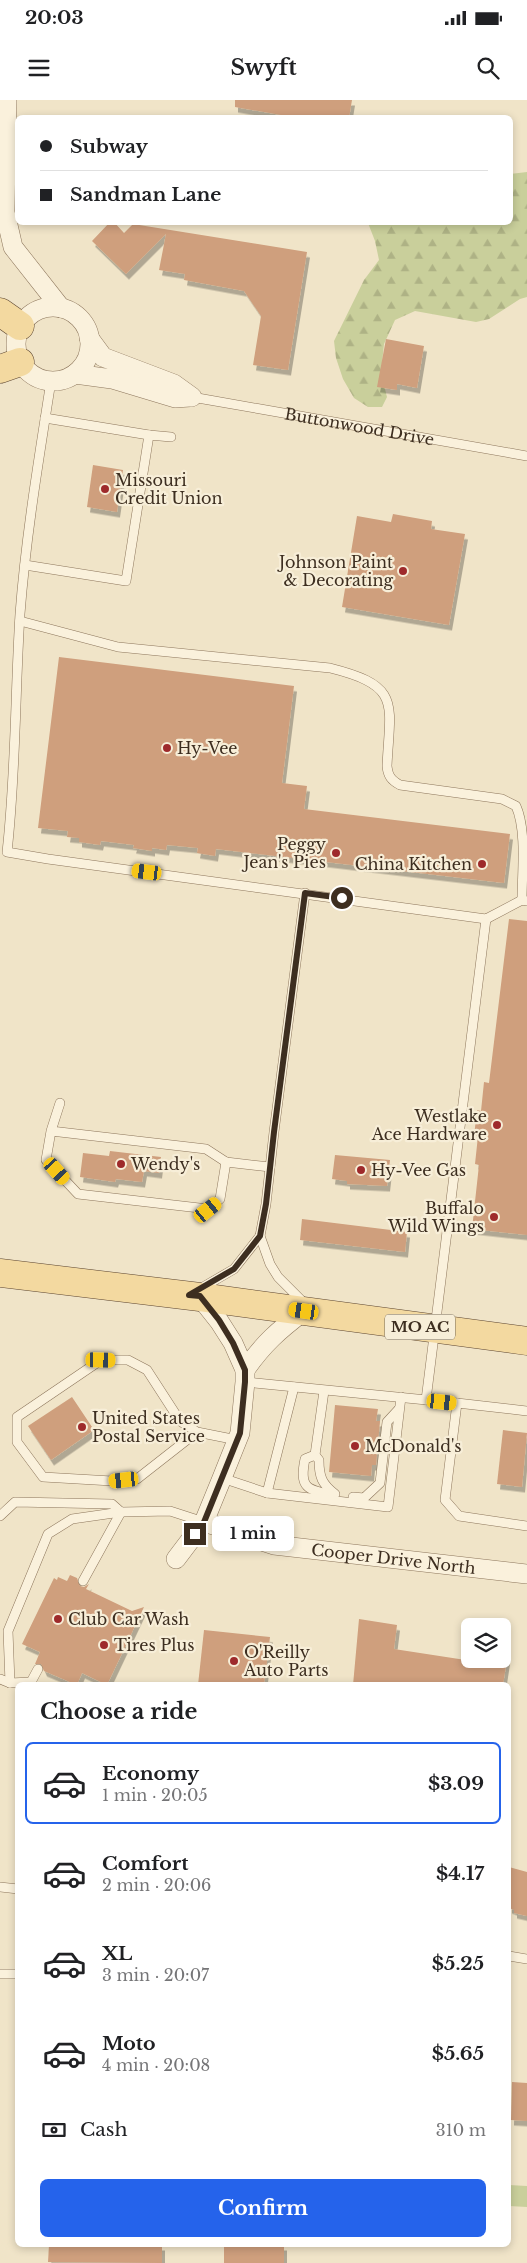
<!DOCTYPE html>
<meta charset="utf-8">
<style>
body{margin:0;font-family:"Libre Baskerville",serif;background:#f2f2f2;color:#202124;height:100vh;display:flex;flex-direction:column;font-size:19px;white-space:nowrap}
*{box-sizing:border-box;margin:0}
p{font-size:16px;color:#757577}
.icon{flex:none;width:28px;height:28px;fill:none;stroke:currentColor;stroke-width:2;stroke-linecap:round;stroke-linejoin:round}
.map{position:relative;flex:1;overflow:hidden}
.drawer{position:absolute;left:15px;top:1582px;width:496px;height:565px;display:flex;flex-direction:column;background:#fff;border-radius:8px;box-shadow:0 2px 8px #0003}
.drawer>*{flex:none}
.hud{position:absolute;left:15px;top:15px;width:498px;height:110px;border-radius:8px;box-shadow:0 2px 8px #0003;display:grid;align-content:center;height:110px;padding:0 25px;background:#fff}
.tools{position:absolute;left:461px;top:1518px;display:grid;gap:10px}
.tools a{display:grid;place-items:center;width:50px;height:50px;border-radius:8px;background:#fff;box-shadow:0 2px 8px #0003;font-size:25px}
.end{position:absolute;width:22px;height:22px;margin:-11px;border:6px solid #3d2e20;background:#fff;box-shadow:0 0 0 2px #fff}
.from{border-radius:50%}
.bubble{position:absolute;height:35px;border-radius:8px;background:#fff;box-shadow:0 2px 8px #0003;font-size:16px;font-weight:800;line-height:35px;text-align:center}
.car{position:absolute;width:15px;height:30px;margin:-15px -8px;border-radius:6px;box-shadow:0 0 4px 1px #0007;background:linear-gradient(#f5c518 24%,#345 0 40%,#f5c518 0 76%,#345 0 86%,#f5c518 0)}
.hud b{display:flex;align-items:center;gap:18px;height:48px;font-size:19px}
.hud b+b{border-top:1px solid #e0e0e0}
.hud i{width:12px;height:12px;background:#202124}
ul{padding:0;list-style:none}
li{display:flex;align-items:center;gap:15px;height:82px;margin:0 10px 8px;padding:0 15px;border:2px solid transparent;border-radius:8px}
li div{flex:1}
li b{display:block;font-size:19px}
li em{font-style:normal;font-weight:800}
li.active{border-color:#2563eb}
li>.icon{width:45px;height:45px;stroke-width:1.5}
h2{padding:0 25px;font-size:22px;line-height:60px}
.pay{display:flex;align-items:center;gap:12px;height:55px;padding:0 25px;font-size:19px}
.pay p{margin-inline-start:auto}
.action{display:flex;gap:10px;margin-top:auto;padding:10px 25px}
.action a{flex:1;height:58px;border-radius:8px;background:#2563eb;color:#fff;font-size:20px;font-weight:800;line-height:58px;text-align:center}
.status{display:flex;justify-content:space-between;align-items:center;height:35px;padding:0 25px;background:#fff;direction:ltr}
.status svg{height:14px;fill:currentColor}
header{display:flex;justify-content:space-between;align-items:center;height:65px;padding:0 25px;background:#fff;font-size:22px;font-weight:800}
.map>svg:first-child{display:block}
.grass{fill:#c9cf9b}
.forest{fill:url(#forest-firs)}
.building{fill:#cf9f7d;filter:url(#shadow)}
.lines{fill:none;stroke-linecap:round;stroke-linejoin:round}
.service-casing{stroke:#8d765c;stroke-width:10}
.minor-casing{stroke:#8d765c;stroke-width:20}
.primary-casing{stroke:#5b4430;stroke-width:29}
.service{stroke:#faf1dc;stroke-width:9}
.minor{stroke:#faf1dc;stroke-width:19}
.primary{stroke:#f3d9a0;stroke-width:28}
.route{stroke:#3d2e20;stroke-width:6}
.poi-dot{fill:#9e2a2b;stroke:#f7eed8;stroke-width:2}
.labels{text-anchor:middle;stroke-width:4.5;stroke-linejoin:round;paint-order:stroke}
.shield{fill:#f7eed8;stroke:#756857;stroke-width:1}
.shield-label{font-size:15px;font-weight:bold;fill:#3d2e20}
.street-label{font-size:16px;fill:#3d2e20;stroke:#f7eed8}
.poi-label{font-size:16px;fill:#3d2e20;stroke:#f7eed8;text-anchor:start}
</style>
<div class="status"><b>20:03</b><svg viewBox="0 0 49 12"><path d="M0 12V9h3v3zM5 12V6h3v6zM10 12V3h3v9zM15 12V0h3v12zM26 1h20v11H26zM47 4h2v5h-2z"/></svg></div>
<header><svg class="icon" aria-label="menu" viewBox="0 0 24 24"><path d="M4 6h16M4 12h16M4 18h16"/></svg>Swyft<svg class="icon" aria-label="search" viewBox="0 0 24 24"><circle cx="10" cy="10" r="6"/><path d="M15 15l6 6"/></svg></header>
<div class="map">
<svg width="527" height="2163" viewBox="0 0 527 2163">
<defs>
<pattern id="forest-firs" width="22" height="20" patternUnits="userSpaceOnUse" patternTransform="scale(1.25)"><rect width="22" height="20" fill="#c9cf9b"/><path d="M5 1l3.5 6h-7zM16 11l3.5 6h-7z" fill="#aeb285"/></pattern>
<filter id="shadow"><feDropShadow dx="3" dy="5.5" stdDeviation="0" flood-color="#0004"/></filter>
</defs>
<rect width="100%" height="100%" fill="#f0e4c8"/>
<path class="grass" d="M509 2085 527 2086V2107L509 2106Z"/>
<path class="forest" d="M527 72V197L520 199 489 219 476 222 415 211 395 220 384 244 381 273 387 297 382 307H368L354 298 343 279 336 258 334 241 364 180 379 160 375 141 368 123 510 122V74Z"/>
<g class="building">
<path d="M235 0H352L349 18H298L235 7Z"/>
<path d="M110 122H114L124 133 133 124 307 152 288 270 253 265 261 216 244 191 184 180 185 174 159 170 166 134 126 174 92 141Z"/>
<path d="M386 239 424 246 417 288 397 284V290L377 287Z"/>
<path d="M93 365 123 370 117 412 87 407Z"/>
<path d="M393 414 432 421 431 429 465 434 449 525 342 507 357 416 391 422Z"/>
<path d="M59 557 294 586 282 683 307 686 304 709 510 734 504 783 216 749 215 756 197 753 198 748 167 745 166 750 152 748V751L133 748 134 745 101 741 100 745 79 742V738L67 737 68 731 38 728Z"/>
<path d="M509 819 527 821V1135L472 1129 479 1065 475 1064 478 1036H474L477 1010 481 1011 484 982 489 983Z"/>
<path d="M110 1051 161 1057 159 1073 144 1071 142 1082 116 1079 115 1082 80 1077 83 1053 109 1056Z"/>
<path d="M335 1055 390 1060 387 1086 347 1084V1081L332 1079Z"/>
<path d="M302 1119 407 1132 405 1152 300 1140Z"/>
<path d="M72 1297 94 1330 51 1360 28 1326Z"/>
<path d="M335 1305 378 1309 376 1321H380L376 1365H372L371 1376 329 1372Z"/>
<path d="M503 1330 527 1333 522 1387 497 1384Z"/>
<path d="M70 1475 77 1478 80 1486 84 1487 89 1484 86 1489 132 1511 144 1507 107 1585 82 1573 77 1585 44 1571 41 1564H35L40 1552 22 1544 54 1478 57 1480 58 1477 67 1481Z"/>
<path d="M359 1519 397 1525 394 1549 472 1561V1559H507L503 1585H353Z"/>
<path d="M204 1530 270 1537 264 1585H198Z"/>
<path d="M509 1767 527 1772V1816L514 1813V1810L509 1808Z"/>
<path d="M512 1982 527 1983V2021L511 2020Z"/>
<path d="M49 2145H162V2163L48 2162Z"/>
<rect x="224" y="2145" width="60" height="18"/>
</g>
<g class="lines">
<g class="service-casing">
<g id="service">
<path d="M51 281C39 358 26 435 20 514 15 593 16 673 7 752L48 759 486 819 522 800 527 801"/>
<path id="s1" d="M192 297 527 356"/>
<path d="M45 318 149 335"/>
<path d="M25 465 126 481 149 335 171 337"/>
<path d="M20 521 118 547 330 568C402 586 390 603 387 666 388 676 391 680 400 685L502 699 516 706C527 731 522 773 522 800"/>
<path d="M51 1031 206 1049 226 1062 220 1099 208 1109 78 1094 46 1060 51 1031 60 1003"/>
<path d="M226 1062 270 1067"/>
<path d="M260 1136 270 1164 278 1177 304 1203"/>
<path d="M198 1190 234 1169 260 1136 266 1104 274 1032 305 793"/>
<path d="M245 1282 457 1303"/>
<path d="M324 1291 315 1355 319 1360C319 1377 322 1384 335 1394"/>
<path d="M426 1300 486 819"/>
<path d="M527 1311 457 1303 445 1400 459 1416 527 1426"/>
<path d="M197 1332 137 1379 112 1381 43 1377 17 1342V1317L101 1260H128L147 1270 180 1321 197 1332 237 1340"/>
<path d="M315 1355 305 1359C299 1388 307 1390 333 1395"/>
<path d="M222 1378 267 1393 388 1407 401 1297"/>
<path d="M267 1393 294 1287"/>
<path d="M353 1397 364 1398 380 1383 387 1322 399 1309"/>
<path d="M0 1416 15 1402 112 1404 121 1412"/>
<path d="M83 1481 121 1412"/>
<path d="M0 1579 10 1583 31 1582 38 1569"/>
<path d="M10 1583 8 1531 48 1434 72 1419 121 1412 170 1411 204 1422"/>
<path d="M0 1787 18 1789"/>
<path d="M509 1856 527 1859"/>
<path d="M0 1874H18"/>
</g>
</g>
<g class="minor-casing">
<g id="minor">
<path d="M7 0 5 112 13 147 61 208"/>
<circle cx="53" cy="244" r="37"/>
<path d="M89 238 103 257 174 284 192 297"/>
<path d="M75 274 112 279 175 298 190 297"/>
<path d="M245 1270C263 1244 279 1230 304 1211"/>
<path id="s2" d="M204 1422 274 1445 527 1474"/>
<path d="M176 1459 204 1422 222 1378 240 1333 245 1282V1270L233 1243 219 1221 200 1197"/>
</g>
</g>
<g class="primary-casing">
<g id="primary">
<path d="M0 212 20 226"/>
<path d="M0 269 20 262"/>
<path d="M0 1173 200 1197 527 1241"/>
</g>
</g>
<use href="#service" class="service"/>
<use href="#minor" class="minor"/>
<use href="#primary" class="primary"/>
</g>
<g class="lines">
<path class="route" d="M195 1434 204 1422 240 1333 245 1282V1270L233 1243 219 1220 200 1196 189 1195 234 1169 260 1136 266 1104 274 1032 305 793 342 798"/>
</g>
<g class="poi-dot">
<circle cx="105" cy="389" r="5"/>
<circle cx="403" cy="471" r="5"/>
<circle cx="167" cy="648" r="5"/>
<circle cx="336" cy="753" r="5"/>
<circle cx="482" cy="764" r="5"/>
<circle cx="497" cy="1025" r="5"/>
<circle cx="121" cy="1064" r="5"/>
<circle cx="361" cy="1070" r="5"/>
<circle cx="494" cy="1117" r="5"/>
<circle cx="82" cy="1327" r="5"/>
<circle cx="355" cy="1346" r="5"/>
<circle cx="58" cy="1519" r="5"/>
<circle cx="104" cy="1545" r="5"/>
<circle cx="234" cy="1561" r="5"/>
</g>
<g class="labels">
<rect class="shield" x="385" y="1214.5" width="70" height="25" rx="4"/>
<g class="shield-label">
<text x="420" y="1232">MO AC</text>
</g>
<g class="street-label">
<text dy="6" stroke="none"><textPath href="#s1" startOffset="170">Buttonwood Drive</textPath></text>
<text dy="6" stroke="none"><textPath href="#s2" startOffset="194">Cooper Drive North</textPath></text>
</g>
<g class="poi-label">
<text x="115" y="386">Missouri<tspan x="115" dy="18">Credit Union</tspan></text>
<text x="393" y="468" text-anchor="end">Johnson Paint<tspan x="393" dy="18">&amp; Decorating</tspan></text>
<text x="177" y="654">Hy-Vee</text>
<text x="326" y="750" text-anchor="end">Peggy<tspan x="326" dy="18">Jean's Pies</tspan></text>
<text x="472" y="770" text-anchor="end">China Kitchen</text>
<text x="487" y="1022" text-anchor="end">Westlake<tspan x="487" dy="18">Ace Hardware</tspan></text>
<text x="131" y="1070">Wendy's</text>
<text x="371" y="1076">Hy-Vee Gas</text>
<text x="484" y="1114" text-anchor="end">Buffalo<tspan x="484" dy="18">Wild Wings</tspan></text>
<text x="92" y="1324">United States<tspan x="92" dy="18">Postal Service</tspan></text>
<text x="365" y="1352">McDonald's</text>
<text x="68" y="1525">Club Car Wash</text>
<text x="114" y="1551">Tires Plus</text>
<text x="244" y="1558">O'Reilly<tspan x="244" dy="18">Auto Parts</tspan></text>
</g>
</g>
</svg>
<div class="tools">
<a><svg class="icon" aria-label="layers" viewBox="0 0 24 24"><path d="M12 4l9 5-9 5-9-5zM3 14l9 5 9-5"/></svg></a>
</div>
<i class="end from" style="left:342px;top:798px"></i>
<i class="end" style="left:195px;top:1434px"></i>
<div class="bubble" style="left:212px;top:1416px;width:82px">1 min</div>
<i class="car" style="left:147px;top:772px;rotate:277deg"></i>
<i class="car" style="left:57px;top:1071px;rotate:138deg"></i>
<i class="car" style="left:208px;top:1110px;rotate:51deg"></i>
<i class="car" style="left:304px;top:1211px;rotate:278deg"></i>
<i class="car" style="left:101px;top:1260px;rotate:91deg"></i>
<i class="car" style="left:442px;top:1302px;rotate:96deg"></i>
<i class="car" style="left:124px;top:1380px;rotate:264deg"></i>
<div class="hud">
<b><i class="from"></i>Subway</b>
<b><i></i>Sandman Lane</b>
</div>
<section class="drawer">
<h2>Choose a ride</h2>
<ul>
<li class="active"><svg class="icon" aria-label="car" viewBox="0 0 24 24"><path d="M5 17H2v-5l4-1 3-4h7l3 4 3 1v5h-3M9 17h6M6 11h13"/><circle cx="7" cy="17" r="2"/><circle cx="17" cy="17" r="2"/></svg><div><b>Economy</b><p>1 min · 20:05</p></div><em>$3.09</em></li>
<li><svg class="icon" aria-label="car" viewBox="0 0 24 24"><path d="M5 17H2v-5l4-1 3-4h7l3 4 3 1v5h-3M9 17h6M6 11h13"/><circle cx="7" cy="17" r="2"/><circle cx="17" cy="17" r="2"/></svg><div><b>Comfort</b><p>2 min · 20:06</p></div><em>$4.17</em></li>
<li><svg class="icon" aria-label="car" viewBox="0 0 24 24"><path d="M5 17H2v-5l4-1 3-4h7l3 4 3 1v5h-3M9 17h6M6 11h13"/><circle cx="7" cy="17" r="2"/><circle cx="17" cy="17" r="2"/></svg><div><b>XL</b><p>3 min · 20:07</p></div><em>$5.25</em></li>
<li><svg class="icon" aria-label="car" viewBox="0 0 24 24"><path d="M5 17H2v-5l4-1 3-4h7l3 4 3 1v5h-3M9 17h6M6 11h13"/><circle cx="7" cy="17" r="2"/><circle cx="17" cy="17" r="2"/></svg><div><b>Moto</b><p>4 min · 20:08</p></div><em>$5.65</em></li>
</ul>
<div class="pay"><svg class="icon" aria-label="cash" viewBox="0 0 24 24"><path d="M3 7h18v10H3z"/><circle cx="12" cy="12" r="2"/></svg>Cash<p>310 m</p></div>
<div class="action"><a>Confirm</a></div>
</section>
</div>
